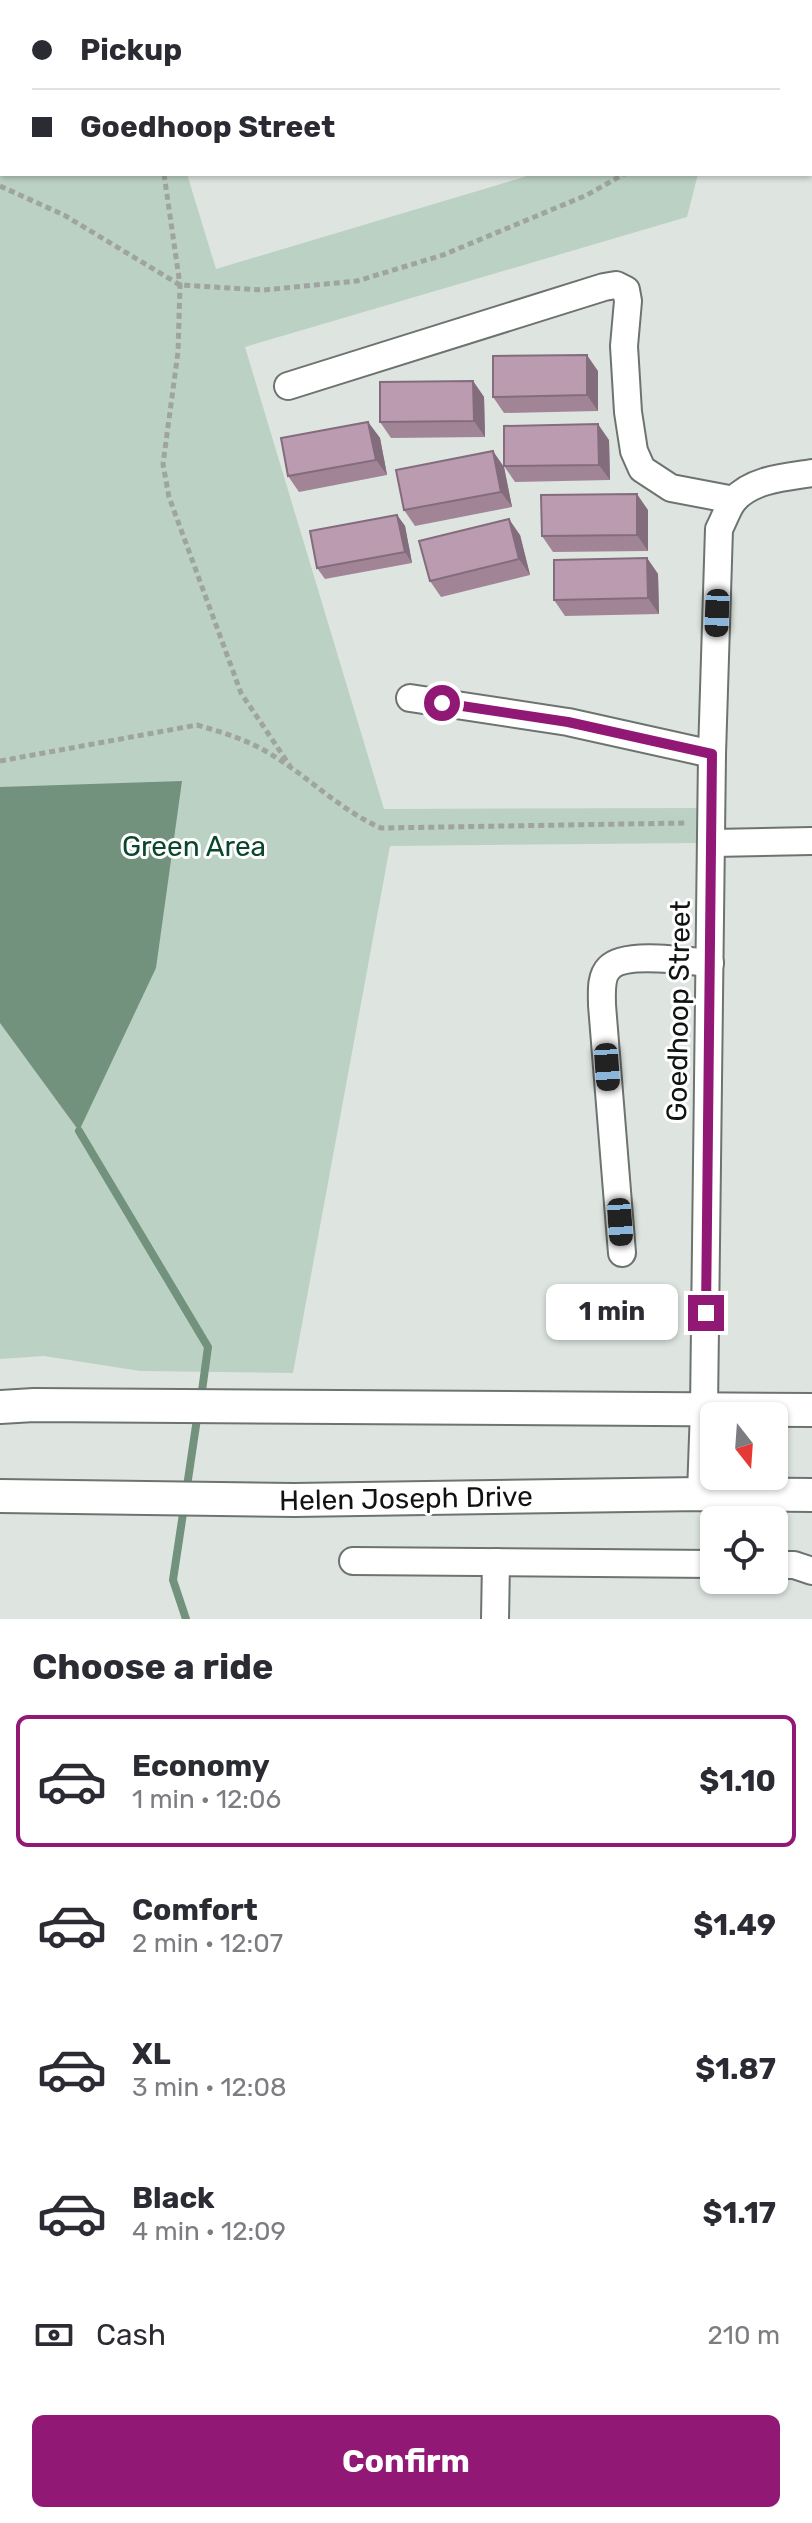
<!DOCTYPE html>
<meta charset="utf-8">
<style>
body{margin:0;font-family:Rubik,sans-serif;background:#f7f7f7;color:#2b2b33;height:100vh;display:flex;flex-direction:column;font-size:30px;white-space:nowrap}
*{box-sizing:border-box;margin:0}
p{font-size:26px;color:#7c7c81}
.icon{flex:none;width:44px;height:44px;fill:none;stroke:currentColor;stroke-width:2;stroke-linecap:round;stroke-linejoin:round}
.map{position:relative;height:1619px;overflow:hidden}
.details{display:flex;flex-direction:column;background:#fff;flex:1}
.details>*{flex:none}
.guide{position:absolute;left:0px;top:0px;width:812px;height:176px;box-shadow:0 2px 6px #0004;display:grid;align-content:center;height:176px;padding:0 32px;background:#fff}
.needle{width:52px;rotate:163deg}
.controls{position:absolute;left:700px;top:1402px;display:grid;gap:16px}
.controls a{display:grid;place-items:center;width:88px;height:88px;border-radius:12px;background:#fff;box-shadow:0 2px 6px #0004;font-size:40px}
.end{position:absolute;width:36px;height:36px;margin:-18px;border:10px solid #911875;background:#fff;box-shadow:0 0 0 4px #fff}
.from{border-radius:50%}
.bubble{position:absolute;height:56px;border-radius:12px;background:#fff;box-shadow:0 2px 6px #0004;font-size:26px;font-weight:700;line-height:56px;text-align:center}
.car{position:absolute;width:24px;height:48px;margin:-24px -12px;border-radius:10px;box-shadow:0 0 6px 2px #0007;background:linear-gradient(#222 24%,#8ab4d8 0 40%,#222 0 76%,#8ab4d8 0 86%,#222 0)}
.guide b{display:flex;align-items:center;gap:28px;height:76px;font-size:30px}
.guide b+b{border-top:2px solid #e1e1e2}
.guide i{width:20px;height:20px;background:#2b2b33}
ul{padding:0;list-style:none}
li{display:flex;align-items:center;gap:24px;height:132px;margin:0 16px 12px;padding:0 16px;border:4px solid transparent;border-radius:12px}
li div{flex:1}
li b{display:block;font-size:30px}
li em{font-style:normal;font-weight:700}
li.active{border-color:#911875}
li>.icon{width:72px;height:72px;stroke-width:1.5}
h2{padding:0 32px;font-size:36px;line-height:96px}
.pay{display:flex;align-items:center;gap:20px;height:88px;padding:0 32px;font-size:30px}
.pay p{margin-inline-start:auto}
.cta{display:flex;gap:16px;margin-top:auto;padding:16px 32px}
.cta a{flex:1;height:92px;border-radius:12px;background:#911875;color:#fff;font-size:32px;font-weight:700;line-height:92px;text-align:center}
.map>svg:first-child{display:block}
.green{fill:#bbd1c3}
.water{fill:#72927e}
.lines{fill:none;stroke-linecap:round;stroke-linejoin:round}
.stream{stroke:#72927e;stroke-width:8}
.minor-casing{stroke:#6d736f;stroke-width:30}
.tertiary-casing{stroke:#6d736f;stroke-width:36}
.path{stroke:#9fa4a0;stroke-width:5;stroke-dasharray:6 4;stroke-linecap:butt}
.minor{stroke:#fff;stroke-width:26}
.tertiary{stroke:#fff;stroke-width:32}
.wall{fill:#a18597}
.shaded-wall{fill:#836c7b}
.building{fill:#bb9bb0;stroke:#836c7b;stroke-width:2}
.route{stroke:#911875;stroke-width:10}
.labels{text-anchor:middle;stroke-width:6;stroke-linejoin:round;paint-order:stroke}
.park-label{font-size:28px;fill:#09462b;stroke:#fff}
.street-label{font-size:28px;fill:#111312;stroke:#fff}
</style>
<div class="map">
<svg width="812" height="1619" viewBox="0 0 812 1619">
<rect width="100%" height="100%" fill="#dee5e0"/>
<g class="green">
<path d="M0 0 136 2H2V174H187L216 269 534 174H698L687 217 245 347 384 809 702 808 701 843 390 846 293 1373 140 1371 44 1356 0 1359Z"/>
<path d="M677 0H812V73L810 75V2Z"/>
</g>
<path class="water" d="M182 781 156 968 79 1131 0 1023V787Z"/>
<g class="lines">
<g class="stream">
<path d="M79 1131 208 1347 201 1398"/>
<path d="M186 1493 198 1412"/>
<path d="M184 1507 173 1580 186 1619"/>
</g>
<g class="minor-casing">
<g id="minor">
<path d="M324 0V2"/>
<path d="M554 2V0"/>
<path d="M288 386 604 287 616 285 626 290 628 301 624 346 628 412 634 451 642 469 671 488 734 500"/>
<path d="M410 698 568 722 712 754"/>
<path d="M713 843 812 841"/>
<path d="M622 1253 602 1005C602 994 600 977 609 968 625 951 687 961 710 963"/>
<path d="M701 1494 704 1409 712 754 719 529C724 520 728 507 734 500 752 479 787 477 812 473"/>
<path d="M353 1561 714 1564"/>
<path d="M774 1565H794L812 1571"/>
<path d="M495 1619 496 1562"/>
</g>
</g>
<g class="tertiary-casing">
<g id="tertiary">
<path d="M0 1407 34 1405 812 1410"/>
<path d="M0 1496 294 1500 701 1494 812 1495"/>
</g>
</g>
<g class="path">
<path d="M111 0 112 2"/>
<path d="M810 65 812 64"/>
<path d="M164 174 180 285 178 352 163 464 169 497 241 693 290 766"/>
<path d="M0 186 64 215 180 285 263 290 357 281 443 255 587 195 624 174"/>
<path d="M0 761 197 725C221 732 245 739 267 752 307 775 338 809 381 828L687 823"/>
</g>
<use href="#minor" class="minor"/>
<use href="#tertiary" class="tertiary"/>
</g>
<g class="wall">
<path d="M598 371V411L504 413 493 397Z"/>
<path d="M473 381 484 397 485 437 391 438 380 422Z"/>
<path d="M368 422 380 438 387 475 299 492 288 476Z"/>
<path d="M609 440 610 480 515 482 504 466Z"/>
<path d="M504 467 512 507 415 526 404 510Z"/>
<path d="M648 510V551L553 552 542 536Z"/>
<path d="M397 515 405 526 412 563 325 579 317 568Z"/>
<path d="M520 535 530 575 441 597 430 581Z"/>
<path d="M647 558 658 574 659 614 565 616 554 600Z"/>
</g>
<g class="shaded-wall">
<path d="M587 355 598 371V411L587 395Z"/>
<path d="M473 381 484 397 485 437 474 421Z"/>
<path d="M368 422 380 438 387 475 376 460Z"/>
<path d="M598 424 609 440 610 480 599 465Z"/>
<path d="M493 451 504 467 512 507 501 492Z"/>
<path d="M637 494 648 510V551L637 535Z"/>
<path d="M397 515 405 526 412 563 405 552Z"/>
<path d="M509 519 520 535 530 575 519 559Z"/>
<path d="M647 558 658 574 659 614 648 598Z"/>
</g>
<g class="building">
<path d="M587 355V395L493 397V356Z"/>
<path d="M473 381 474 421 380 422V382Z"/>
<path d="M368 422 376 460 288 476 281 438Z"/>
<path d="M598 424 599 465 504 466V426Z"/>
<path d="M493 451 501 492 404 510 396 470Z"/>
<path d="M637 494V535L542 536 541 495Z"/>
<path d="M397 515 405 552 317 568 310 531Z"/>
<path d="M509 519 519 559 430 581 419 541Z"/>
<path d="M647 558 648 598 554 600V560Z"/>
</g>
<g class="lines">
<path class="route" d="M442 703 568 722 712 754 706 1313"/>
</g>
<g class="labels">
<g class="park-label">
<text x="194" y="856">Green Area</text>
</g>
<g class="street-label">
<text transform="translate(678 1011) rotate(-89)" y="10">Goedhoop Street</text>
<text transform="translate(406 1498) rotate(-1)" y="10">Helen Joseph Drive</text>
</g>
</g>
</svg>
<div class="controls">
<a><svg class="needle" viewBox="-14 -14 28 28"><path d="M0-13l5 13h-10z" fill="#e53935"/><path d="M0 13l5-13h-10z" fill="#7c7c81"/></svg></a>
<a><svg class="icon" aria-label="locate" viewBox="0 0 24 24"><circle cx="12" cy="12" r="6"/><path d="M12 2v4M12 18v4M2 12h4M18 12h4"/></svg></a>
</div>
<i class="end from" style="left:442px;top:703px"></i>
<i class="end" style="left:706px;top:1313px"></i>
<div class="bubble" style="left:546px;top:1284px;width:132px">1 min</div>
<i class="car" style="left:717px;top:613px;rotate:182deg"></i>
<i class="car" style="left:607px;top:1067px;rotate:176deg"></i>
<i class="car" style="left:620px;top:1222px;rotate:176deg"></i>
<div class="guide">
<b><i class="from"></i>Pickup</b>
<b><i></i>Goedhoop Street</b>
</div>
</div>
<section class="details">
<h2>Choose a ride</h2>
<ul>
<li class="active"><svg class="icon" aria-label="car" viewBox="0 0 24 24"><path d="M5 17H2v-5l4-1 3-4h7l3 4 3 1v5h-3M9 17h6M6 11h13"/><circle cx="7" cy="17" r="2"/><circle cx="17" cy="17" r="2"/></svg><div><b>Economy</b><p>1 min · 12:06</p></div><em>$1.10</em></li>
<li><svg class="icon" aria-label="car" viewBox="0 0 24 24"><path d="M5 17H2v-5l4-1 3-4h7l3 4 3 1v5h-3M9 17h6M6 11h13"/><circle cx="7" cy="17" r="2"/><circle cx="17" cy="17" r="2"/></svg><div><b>Comfort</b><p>2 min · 12:07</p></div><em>$1.49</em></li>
<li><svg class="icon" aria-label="car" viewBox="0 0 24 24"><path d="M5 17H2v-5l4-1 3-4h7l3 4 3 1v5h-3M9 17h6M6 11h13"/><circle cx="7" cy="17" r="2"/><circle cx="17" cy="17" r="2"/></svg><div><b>XL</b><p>3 min · 12:08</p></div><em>$1.87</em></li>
<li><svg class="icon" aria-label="car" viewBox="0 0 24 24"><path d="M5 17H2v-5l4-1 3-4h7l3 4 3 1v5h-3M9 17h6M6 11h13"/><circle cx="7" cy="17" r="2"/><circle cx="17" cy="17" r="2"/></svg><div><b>Black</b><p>4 min · 12:09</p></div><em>$1.17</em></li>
</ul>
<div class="pay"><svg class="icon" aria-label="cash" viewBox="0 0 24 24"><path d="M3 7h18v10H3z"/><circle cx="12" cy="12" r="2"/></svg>Cash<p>210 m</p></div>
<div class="cta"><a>Confirm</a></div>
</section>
